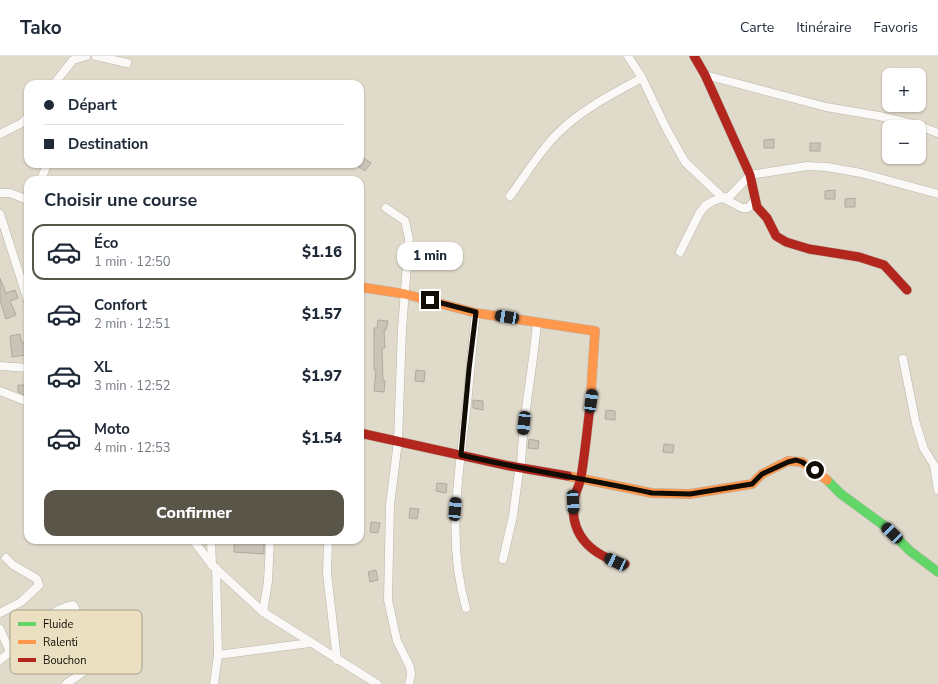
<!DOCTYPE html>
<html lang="fr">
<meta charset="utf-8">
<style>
body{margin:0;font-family:"Nunito Sans",sans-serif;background:#f6f6f7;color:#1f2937;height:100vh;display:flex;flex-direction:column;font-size:15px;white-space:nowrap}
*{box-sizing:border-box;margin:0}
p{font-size:13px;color:#747a83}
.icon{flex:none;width:22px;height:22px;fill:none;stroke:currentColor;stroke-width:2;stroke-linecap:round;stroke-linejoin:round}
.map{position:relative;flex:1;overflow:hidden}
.side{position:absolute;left:24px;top:120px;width:340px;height:368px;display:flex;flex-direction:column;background:#fff;border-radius:12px;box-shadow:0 1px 3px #0004}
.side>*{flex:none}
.top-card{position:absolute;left:24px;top:24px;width:340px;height:88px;border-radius:12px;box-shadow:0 1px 3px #0004;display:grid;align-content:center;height:88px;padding:0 20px;background:#fff}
.controls{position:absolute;left:882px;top:12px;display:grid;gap:8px}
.controls a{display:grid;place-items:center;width:44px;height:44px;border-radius:8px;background:#fff;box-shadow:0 1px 3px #0004;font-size:20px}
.end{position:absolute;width:18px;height:18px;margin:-9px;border:5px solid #110d04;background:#fff;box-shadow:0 0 0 2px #fff}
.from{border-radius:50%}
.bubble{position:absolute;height:28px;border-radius:12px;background:#fff;box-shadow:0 1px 3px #0004;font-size:13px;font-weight:800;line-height:28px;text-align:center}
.car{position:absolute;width:12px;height:24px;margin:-12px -6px;border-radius:5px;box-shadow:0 0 3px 1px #0007;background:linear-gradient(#222 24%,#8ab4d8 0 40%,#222 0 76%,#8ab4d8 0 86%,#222 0)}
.top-card b{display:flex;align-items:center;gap:14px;height:38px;font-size:15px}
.top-card b+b{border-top:1px solid #e0e1e3}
.top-card i{width:10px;height:10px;background:#1f2937}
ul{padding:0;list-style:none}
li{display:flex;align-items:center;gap:12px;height:56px;margin:0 8px 6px;padding:0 12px;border:2px solid transparent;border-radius:12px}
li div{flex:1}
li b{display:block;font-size:15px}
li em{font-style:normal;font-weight:800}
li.selected{border-color:#595549}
li>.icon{width:36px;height:36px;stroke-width:1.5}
h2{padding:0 20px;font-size:18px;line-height:48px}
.cta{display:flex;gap:8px;margin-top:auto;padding:8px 20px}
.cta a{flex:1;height:46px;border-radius:12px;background:#595549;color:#fff;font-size:16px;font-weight:800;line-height:46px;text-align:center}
header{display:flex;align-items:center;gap:24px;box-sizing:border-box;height:56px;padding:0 20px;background:#fff;border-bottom:1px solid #e0e1e3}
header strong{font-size:19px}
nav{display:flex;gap:22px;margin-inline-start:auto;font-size:14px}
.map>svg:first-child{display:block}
.building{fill:#c9c4b7;stroke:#aeaa9d}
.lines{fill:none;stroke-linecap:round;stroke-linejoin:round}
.street-casing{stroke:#bab5a8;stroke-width:9}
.fast-casing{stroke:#bab5a8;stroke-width:10}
.slow-casing{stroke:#bab5a8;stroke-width:10}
.jam-casing{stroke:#bab5a8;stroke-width:10}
.street{stroke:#faf9f7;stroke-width:8}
.fast{stroke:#63d668;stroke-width:9}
.slow{stroke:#ff974d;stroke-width:9}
.jam{stroke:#b3261e;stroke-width:9}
.route{stroke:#110d04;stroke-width:5}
.key{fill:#eadfc0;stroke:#a9a088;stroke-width:1}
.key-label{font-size:11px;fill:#110d04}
</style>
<header>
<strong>Tako</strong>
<nav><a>Carte</a><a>Itinéraire</a><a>Favoris</a></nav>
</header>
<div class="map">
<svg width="938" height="628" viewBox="0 0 938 628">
<rect width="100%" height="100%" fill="#e0daca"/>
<g class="building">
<path d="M774 83V92H764V84Z"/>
<rect x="810" y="87" width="10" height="8"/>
<path d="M362 101 371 107 365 115 356 109 360 108Z"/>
<path d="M835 134V143H825V135Z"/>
<path d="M855 142V151H845V143Z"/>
<path d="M0 222 6 237 15 234 18 242 10 245 16 259 6 263 0 244Z"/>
<path d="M378 264 388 265 386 274 384 273 385 292H382L383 325H385L384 336 374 335 376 314H374V272H377Z"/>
<path d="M20 278 22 287 24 286 26 299 12 301 10 280Z"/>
<path d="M416 314 425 315 424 326 415 325Z"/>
<path d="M18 329H28V340L18 336Z"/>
<path d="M473 344 483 345V354L473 352Z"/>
<path d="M606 354 615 355V364L605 363Z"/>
<path d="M529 383 539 385 538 393 528 392Z"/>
<path d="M664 388 674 389 673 397 663 396Z"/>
<path d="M437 427 447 428 446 437 436 435Z"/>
<path d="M410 452 419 453 417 463 409 462Z"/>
<path d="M371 466 380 467 378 477 370 476Z"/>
<path d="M246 485H264V498L234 496V487H246Z"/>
<path d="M376 514 378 524 370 526 368 516Z"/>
</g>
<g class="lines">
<g class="street-casing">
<g id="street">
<path d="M96 0 127 7"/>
<path d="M628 0 642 22 666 72 685 106 723 142 742 152H748L754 145"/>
<path d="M705 19 826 51 879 60 917 69 938 77"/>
<path d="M54 28 73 4 86 0"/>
<path d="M0 78 22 67 28 60"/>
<path d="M41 124 47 108"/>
<path d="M0 137H10L28 144"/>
<path d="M510 140C525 120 539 96 557 78 581 54 612 38 642 22"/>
<path d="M386 152 405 165 409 183 402 273 398 385 390 449 388 544 397 585 410 611 411 619 409 628"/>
<path d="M0 158 28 245"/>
<path d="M680 196 699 158 705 150 713 145 730 140 750 119 807 110 827 111 861 117 938 138"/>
<path d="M903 303 916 368 924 393 934 409 938 434"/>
<path d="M0 310 28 312"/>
<path d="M0 335 28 346"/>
<path d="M193 484 212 509 263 556 377 628"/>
<path d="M211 484 212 509"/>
<path d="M328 484 327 517 337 604"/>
<path d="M503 503 513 460 519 415 521 411C522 363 533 315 537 266"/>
<path d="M466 552C447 487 458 422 466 356 470 323 472 290 476 257"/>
<path d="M263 556 268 525 270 484"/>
<path d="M0 557 21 546 39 529 37 523 13 509 6 502"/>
<path d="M0 573 10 596"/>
<path d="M218 599 310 587"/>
<path d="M0 604C24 587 43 555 73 549L75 552 92 610 66 628"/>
<path d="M214 628 218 599 216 512"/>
</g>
</g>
<g class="fast-casing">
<path id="fast" d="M827 424 841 438 886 471 910 495 938 516"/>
</g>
<g class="slow-casing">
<g id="slow">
<path d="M360 231 405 238 476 257 595 275 590 351"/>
<path d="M568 420 652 437 690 438 752 428 762 418 788 405 802 406 827 424"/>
</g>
</g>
<g class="jam-casing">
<g id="jam">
<path d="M694 0 705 19 750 119 757 151 767 162 776 180 786 186 809 193 859 201 884 209 907 234"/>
<path d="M590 351C587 374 585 398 581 421 580 429 575 436 574 444 569 480 593 500 625 508"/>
<path d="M360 377 510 410 568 420"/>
</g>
</g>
<use href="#street" class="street"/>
<use href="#fast" class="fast"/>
<use href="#slow" class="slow"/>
<use href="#jam" class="jam"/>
</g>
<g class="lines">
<path class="route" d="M430 244 476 256 469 313 461 399C524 414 588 423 652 437L690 438 752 428 762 418 788 406 796 404 802 406 815 414"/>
</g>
<rect x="10" y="554" width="132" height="64" rx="6" class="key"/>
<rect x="18" y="566" width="18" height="4" fill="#63d668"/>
<rect x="18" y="584" width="18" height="4" fill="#ff974d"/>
<rect x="18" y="602" width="18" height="4" fill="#b3261e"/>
<g class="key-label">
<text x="43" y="572">Fluide</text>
<text x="43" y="590">Ralenti</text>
<text x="43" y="608">Bouchon</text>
</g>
</svg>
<div class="controls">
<a>+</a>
<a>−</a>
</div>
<i class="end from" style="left:815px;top:414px"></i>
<i class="end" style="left:430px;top:244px"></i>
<div class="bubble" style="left:397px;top:186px;width:66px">1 min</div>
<i class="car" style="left:507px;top:261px;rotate:279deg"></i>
<i class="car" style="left:591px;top:345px;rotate:8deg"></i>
<i class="car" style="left:524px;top:367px;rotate:186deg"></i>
<i class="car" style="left:573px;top:446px;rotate:177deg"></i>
<i class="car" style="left:455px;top:453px;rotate:5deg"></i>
<i class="car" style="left:892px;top:477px;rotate:314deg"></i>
<i class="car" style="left:616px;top:506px;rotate:295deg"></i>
<div class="top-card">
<b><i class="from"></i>Départ</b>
<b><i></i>Destination</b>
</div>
<section class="side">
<h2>Choisir une course</h2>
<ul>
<li class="selected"><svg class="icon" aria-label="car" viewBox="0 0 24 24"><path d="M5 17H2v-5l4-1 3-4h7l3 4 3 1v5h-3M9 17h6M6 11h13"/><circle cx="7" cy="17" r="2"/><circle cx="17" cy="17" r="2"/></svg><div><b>Éco</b><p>1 min · 12:50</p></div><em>$1.16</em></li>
<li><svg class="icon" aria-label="car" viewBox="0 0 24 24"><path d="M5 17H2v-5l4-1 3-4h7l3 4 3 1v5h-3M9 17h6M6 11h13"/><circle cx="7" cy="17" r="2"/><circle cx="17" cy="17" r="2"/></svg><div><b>Confort</b><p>2 min · 12:51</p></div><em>$1.57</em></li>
<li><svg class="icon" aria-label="car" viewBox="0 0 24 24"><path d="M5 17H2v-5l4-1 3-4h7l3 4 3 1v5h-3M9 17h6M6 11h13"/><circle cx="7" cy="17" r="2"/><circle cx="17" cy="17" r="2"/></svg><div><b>XL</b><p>3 min · 12:52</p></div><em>$1.97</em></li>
<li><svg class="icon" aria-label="car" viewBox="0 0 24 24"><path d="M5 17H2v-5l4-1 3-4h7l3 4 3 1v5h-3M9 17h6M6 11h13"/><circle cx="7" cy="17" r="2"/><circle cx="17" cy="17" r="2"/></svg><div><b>Moto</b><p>4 min · 12:53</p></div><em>$1.54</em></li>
</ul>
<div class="cta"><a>Confirmer</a></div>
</section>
</div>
